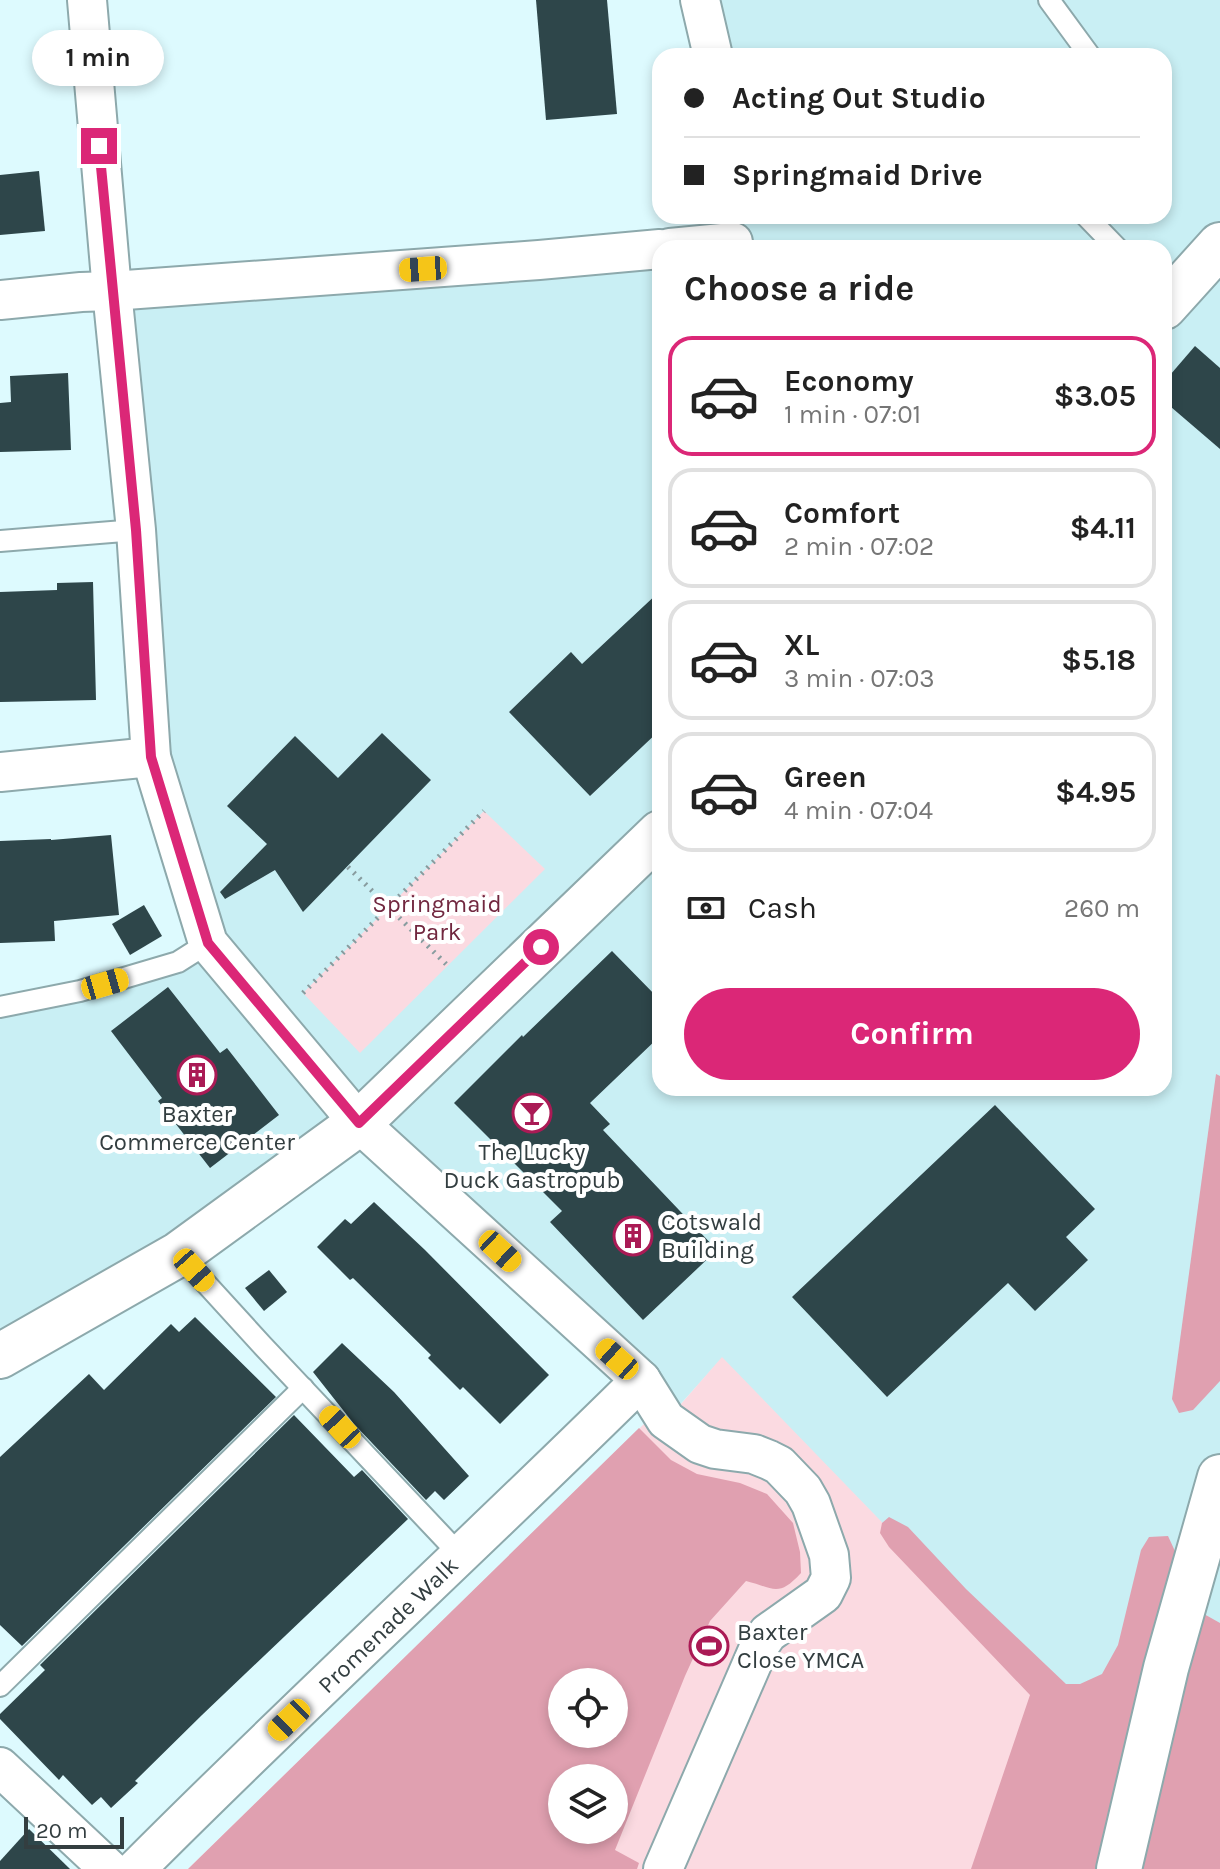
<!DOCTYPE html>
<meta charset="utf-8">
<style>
body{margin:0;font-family:Karla,sans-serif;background:#f2f2f2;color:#222;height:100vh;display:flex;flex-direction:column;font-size:30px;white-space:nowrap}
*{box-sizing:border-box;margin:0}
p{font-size:26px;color:#767676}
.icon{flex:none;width:44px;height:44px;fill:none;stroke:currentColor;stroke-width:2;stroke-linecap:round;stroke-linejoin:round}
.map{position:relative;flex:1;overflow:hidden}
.details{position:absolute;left:652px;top:240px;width:520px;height:856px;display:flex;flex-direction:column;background:#fff;border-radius:24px;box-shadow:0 4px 12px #0003}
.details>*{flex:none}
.banner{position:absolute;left:652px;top:48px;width:520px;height:176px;border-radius:24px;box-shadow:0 4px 12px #0003;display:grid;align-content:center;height:176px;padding:0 32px;background:#fff}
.tools{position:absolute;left:548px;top:1668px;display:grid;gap:16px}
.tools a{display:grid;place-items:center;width:80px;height:80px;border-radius:50%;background:#fff;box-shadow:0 4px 12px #0003;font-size:40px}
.scale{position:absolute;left:24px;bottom:20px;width:100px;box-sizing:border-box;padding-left:8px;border:4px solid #333e40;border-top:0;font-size:22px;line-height:28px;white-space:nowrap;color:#333e40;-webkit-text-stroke:6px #fff;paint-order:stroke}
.end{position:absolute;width:36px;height:36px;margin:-18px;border:10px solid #db2777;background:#fff;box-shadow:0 0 0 4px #fff}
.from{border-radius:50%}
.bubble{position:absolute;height:56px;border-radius:28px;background:#fff;box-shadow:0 4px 12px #0003;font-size:26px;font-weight:700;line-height:56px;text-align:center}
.car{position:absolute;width:24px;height:48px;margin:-24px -12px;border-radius:10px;box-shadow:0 0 6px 2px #0007;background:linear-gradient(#f5c518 24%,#345 0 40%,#f5c518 0 76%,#345 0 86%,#f5c518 0)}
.banner b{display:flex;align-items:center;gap:28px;height:76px;font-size:30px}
.banner b+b{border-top:2px solid #e0e0e0}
.banner i{width:20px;height:20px;background:#222}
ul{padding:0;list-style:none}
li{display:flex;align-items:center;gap:24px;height:120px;margin:0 16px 12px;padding:0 16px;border:4px solid #e0e0e0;border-radius:24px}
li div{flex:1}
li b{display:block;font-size:30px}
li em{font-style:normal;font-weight:700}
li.current{border-color:#db2777}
li>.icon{width:72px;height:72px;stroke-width:1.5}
h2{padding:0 32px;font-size:36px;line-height:96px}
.pay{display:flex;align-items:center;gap:20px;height:88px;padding:0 32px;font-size:30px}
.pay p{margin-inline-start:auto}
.primary-button{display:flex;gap:16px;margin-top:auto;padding:16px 32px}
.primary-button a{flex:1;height:92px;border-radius:48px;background:#db2777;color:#fff;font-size:32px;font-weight:700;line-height:92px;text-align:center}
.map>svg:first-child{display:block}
.built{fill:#c9eff4}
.green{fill:#fbdae1;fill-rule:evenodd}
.forest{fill:#e0a0b0;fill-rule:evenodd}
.building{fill:#2e464a}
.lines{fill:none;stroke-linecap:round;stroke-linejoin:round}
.lane-casing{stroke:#8da9ac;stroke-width:24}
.street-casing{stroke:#8da9ac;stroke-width:42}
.secondary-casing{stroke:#8da9ac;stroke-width:48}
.highway-casing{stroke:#8da9ac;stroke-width:48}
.path{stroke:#889c9f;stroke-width:5;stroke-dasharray:2 6;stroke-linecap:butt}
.lane{stroke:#fff;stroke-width:20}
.street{stroke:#fff;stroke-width:38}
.secondary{stroke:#fff;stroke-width:44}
.highway{stroke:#fff;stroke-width:44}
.route{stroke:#db2777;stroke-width:10}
.labels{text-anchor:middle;stroke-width:8;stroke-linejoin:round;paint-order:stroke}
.park-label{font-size:24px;fill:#71273f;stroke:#fff}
.poi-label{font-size:24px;fill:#333e40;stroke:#fff}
.street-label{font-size:24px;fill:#333e40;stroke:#fff}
</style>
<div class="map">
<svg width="1220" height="1869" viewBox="0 0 1220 1869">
<rect width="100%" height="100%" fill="#ddfafe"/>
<path class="built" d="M700 0H1220V1762L1151 1800 722 1358 666 1420 359 1123 0 1356V1007L207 943 151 757 112 291 660 249V1088H1164V248H670L732 242 731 216H1164V56H713Z"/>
<g class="green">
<path d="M484 811 545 869 360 1053 303 993Z"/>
<path d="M722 1357 1151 1800 1173 1869H188L646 1422 667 1420ZM562 1682H614V1734H562ZM562 1778H614V1830H562Z"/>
</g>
<g class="forest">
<path d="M1216 1074 1220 1076V1381L1193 1410 1179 1413 1172 1399Z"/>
<path d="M639 1428 671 1460 697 1474 740 1483 767 1494 793 1523 800 1552 801 1573C778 1598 774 1588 746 1581L710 1621 685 1676 615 1850 639 1863 637 1869H188ZM562 1682H614V1734H562ZM562 1778H614V1830H562Z"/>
<path d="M889 1517 908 1527 966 1589 1066 1684H1080L1102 1674 1118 1645 1141 1550 1149 1537 1168 1536 1204 1614 1220 1623V1869H971L1030 1695 889 1547 880 1533 882 1523Z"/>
</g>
<g class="building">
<path d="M536 0H607L617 114 546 120Z"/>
<path d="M39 171 45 231 0 235V175Z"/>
<path d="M1195 346 1220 368V449L1164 401V382Z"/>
<path d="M68 373 71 450 0 452V403L11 402 10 376Z"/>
<path d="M93 582 96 700 0 702V592L57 590V583Z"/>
<path d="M660 591V730L590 796 509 712 571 652 582 664Z"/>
<path d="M382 733 431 780 303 912 275 870 225 899 220 892 267 844 227 806 295 736 338 778Z"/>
<path d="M111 835 119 915 54 921 55 941 0 943V841L51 839V840Z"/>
<path d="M144 905 162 936 130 955 112 924Z"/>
<path d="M612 951 660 1000V1036L590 1103 610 1124 603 1130 717 1250 643 1320 550 1222 562 1211 454 1103 522 1035 523 1037Z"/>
<path d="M168 987 220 1053 227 1048 279 1115 210 1168 158 1101 162 1098 111 1031Z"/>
<path d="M995 1105 1095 1209 1066 1237 1088 1260 1035 1311 1008 1283 887 1397 792 1297Z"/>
<path d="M374 1202 425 1250 549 1375 500 1424 463 1387 460 1390 428 1358 431 1355 353 1278 350 1280 317 1247 345 1219 351 1224Z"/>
<path d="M269 1270 287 1292 264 1311 245 1288Z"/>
<path d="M195 1317 276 1397 22 1646 0 1625V1457L89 1374 104 1390 171 1324 179 1332Z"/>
<path d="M342 1343 394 1392 469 1476 444 1500 435 1491 426 1500 354 1424 313 1372Z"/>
<path d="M294 1415 354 1477 362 1470 408 1519 202 1715 135 1781 138 1783 111 1808 101 1797 92 1805 63 1775 59 1780 0 1719V1714L45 1670 40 1665Z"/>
<path d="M29 1829 70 1869H0V1861Z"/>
</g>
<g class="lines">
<g class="lane-casing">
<g id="lane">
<path d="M1049 0 1090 56"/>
<path d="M1086 216 1117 248"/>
<path d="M0 541 136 530"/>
<path d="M0 1007 80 991 178 962 208 943"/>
<path d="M179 1254 262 1345 460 1555"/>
<path d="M0 1686 303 1388"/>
</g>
</g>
<g class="street-casing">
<g id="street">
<path d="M87 0 112 291 136 530 151 757 208 943 359 1123 641 1380 666 1420 700 1444 715 1449 754 1454 769 1460 779 1465 803 1490 811 1504 829 1555 831 1578 823 1594 768 1633 761 1643 663 1869"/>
<path d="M700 0 713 56"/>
<path d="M670 248 733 242"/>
<path d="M0 300 81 292 112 291 539 260 660 249"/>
<path d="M0 772 151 757"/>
<path d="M0 1767 109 1869"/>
<path d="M136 1869C301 1703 474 1545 641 1380"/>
</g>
</g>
<g class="secondary-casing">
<g id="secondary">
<path d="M1164 307 1220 245"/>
<path d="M0 1356 179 1254 359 1123 660 833"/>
</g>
</g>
<g class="highway-casing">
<path id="highway" d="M1119 1869 1166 1668 1220 1477"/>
</g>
<g class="path">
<path d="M348 867 448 966"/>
<path d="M303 993 484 811"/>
</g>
<use href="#lane" class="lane"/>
<use href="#street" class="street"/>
<use href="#secondary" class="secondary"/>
<use href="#highway" class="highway"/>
</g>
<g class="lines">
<path class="route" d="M99 146 136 530 151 757 208 943 359 1123 541 947"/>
</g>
<defs>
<g id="building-ring" transform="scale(2)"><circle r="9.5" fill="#fff" stroke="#aa1a55" stroke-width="1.5"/><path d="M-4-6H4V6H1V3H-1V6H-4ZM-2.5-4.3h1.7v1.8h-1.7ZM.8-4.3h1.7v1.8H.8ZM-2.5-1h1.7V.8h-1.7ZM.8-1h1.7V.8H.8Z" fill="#aa1a55"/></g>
<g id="bar-ring" transform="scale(2)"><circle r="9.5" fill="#fff" stroke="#aa1a55" stroke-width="1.5"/><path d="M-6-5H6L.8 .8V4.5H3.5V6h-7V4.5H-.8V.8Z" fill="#aa1a55"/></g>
<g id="stadium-ring" transform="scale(2)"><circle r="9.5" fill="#fff" stroke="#aa1a55" stroke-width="1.5"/><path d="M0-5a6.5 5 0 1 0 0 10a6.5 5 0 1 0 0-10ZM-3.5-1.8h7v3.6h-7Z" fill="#aa1a55"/></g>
</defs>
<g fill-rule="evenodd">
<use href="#building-ring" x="197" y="1075"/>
<use href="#bar-ring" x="532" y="1113"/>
<use href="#building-ring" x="633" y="1236"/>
<use href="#stadium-ring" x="709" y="1646"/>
</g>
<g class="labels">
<g class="park-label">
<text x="437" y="912">Springmaid<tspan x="437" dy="28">Park</tspan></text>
</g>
<g class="poi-label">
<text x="197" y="1122">Baxter<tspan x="197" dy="28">Commerce Center</tspan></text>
<text x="532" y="1160">The Lucky<tspan x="532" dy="28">Duck Gastropub</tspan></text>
<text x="661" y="1230" text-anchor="start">Cotswald<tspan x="661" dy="28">Building</tspan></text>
<text x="737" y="1640" text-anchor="start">Baxter<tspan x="737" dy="28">Close YMCA</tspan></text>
</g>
<g class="street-label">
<text transform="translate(388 1625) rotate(-44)" y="8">Promenade Walk</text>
</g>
</g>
</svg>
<div class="tools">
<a><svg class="icon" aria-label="locate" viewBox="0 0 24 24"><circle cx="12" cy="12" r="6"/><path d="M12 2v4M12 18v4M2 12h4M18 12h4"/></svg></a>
<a><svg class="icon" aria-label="layers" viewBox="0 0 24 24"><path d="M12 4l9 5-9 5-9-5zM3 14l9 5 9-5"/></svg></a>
</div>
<div class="scale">20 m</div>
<i class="end from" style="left:541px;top:947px"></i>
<i class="end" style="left:99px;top:146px"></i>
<div class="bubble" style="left:32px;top:30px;width:132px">1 min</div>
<i class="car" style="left:423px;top:269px;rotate:266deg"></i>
<i class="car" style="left:105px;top:984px;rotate:74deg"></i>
<i class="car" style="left:500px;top:1251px;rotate:133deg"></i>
<i class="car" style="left:194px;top:1270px;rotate:138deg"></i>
<i class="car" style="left:617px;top:1359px;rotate:312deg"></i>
<i class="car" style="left:340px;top:1427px;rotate:317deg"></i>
<i class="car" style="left:289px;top:1720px;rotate:226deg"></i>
<div class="banner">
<b><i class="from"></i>Acting Out Studio</b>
<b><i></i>Springmaid Drive</b>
</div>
<section class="details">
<h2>Choose a ride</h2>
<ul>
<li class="current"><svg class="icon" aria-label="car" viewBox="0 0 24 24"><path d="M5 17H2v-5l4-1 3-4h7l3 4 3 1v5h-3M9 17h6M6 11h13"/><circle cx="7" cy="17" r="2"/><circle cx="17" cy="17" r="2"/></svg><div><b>Economy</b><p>1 min · 07:01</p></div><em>$3.05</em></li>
<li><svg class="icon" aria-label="car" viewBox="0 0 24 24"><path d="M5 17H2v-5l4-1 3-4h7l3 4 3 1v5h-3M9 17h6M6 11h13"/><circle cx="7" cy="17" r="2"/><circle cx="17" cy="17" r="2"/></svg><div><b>Comfort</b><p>2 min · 07:02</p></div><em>$4.11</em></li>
<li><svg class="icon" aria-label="car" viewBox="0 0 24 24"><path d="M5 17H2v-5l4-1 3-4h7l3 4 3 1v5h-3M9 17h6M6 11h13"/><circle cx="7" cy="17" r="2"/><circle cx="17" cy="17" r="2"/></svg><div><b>XL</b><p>3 min · 07:03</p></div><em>$5.18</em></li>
<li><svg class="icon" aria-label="car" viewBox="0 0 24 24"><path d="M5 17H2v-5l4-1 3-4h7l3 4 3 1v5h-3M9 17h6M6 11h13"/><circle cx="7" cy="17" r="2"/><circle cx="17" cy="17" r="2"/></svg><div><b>Green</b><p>4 min · 07:04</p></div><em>$4.95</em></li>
</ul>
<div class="pay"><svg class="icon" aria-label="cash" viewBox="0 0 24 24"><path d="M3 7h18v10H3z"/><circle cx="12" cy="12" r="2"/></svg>Cash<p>260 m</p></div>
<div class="primary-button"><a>Confirm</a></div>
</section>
</div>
